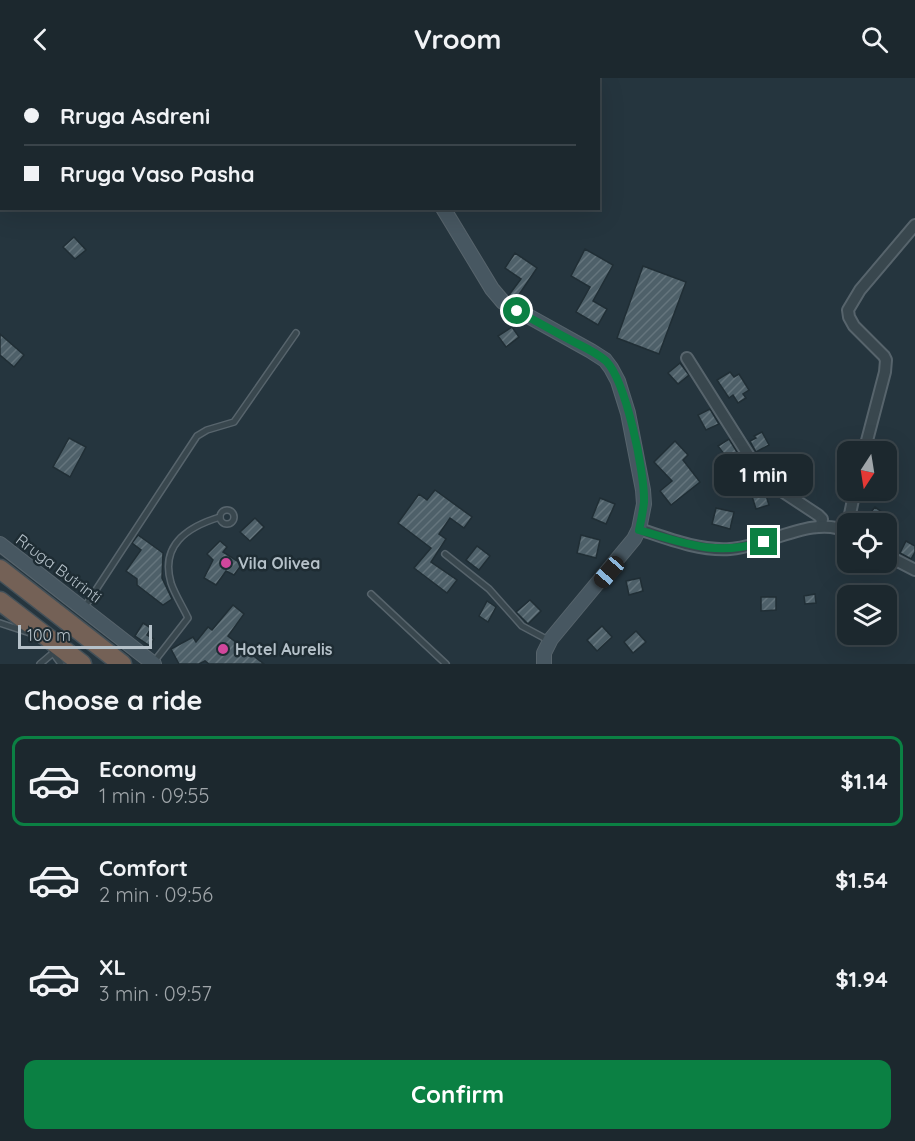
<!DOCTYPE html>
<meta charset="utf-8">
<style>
body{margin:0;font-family:Quicksand,sans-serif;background:#253036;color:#f1f3f6;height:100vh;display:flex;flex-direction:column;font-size:22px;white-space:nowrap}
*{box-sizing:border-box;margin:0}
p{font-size:20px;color:#a0a6aa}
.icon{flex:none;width:33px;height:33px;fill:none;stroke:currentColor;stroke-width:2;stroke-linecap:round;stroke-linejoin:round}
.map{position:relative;height:586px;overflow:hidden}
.drawer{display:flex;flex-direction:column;background:#1c282e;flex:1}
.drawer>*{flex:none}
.hud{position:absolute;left:0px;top:0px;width:600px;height:132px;box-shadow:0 6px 24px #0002,0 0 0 2px #3a444a;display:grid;align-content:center;height:132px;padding:0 24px;background:#1c282e}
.needle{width:39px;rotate:192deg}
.controls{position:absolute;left:837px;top:363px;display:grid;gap:12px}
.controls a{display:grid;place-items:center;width:60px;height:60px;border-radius:12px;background:#1c282e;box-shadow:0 6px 24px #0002,0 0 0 2px #3a444a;font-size:30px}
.scale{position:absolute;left:18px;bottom:15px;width:134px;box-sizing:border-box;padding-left:6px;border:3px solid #b5c1c9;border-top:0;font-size:16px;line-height:21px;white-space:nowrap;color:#b5c1c9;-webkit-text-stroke:4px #1e2c33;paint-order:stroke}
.end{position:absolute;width:27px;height:27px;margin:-14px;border:8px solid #0b8043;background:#fff;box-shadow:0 0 0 3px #fff}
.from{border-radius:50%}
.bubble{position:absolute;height:42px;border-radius:12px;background:#1c282e;box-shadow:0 6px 24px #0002,0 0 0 2px #3a444a;font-size:20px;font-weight:700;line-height:42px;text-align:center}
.car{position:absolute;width:18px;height:36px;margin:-18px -9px;border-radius:8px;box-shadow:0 0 4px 2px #0007;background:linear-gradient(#222 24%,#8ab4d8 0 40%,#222 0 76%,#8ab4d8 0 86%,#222 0)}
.hud b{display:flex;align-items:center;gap:21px;height:57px;font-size:22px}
.hud b+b{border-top:2px solid #3a444a}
.hud i{width:15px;height:15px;background:#f1f3f6}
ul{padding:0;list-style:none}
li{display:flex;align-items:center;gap:18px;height:90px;margin:0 12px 9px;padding:0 12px;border:3px solid transparent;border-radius:12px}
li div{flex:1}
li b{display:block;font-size:22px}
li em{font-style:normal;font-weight:700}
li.active{border-color:#0b8043}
li>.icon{width:54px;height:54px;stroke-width:1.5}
h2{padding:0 24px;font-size:27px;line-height:72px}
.cta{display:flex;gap:12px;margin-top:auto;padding:12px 24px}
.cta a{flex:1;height:69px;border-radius:12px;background:#0b8043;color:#fff;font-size:24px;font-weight:700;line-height:69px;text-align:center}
header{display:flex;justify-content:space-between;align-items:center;height:78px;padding:0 24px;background:#1c282e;font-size:27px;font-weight:700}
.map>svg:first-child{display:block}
.building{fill:url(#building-hatch);stroke:#202e35;stroke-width:1.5}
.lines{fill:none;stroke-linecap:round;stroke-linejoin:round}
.lane-casing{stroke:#57646c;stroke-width:8}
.street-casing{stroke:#57646c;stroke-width:14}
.secondary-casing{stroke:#57646c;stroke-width:16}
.highway-casing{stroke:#445159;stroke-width:21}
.lane{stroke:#39474e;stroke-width:5}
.street{stroke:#39474e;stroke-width:10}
.secondary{stroke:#475761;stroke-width:14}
.highway{stroke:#746156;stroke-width:18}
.route{stroke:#0b8043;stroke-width:8}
.hotel-dot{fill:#d1479c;stroke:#1e2c33;stroke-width:2}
.labels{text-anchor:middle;stroke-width:5;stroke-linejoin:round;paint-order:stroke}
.poi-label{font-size:16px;font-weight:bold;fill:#b5c1c9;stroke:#1e2c33;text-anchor:start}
.street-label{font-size:16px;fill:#b5c1c9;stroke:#1e2c33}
</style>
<header><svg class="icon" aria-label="back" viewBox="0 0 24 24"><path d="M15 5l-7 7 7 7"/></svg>Vroom<svg class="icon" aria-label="search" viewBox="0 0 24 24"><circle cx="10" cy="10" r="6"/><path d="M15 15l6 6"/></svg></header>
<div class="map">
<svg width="915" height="586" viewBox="0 0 915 586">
<defs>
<pattern id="building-hatch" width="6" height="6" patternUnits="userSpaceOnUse" patternTransform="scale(1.5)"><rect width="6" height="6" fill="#4e6069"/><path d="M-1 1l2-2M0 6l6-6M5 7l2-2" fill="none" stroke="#65757d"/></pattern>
</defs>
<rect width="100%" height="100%" fill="#25353e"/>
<g class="building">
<path d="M74 159 86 172 75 181 63 169Z"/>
<path d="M585 171 613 187 593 223 607 231 598 247 576 234 590 209 571 198Z"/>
<path d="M515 175 537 190 516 221 509 217 521 201 505 190Z"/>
<path d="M643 188 686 204 659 276 617 260Z"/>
<path d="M512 249 519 259 506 269 498 258Z"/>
<path d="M0 256 24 277 14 289 0 277Z"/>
<path d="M680 285 689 297 678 306 668 295Z"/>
<path d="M730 294 734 299 739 296 749 312 743 316 746 320 738 325 733 317 729 320 717 302Z"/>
<path d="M710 331 719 346 706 352 698 337Z"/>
<path d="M762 354 769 367 756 374 750 363 756 360 754 358Z"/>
<path d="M69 360 86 369 70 399 53 389Z"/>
<path d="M729 361 737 374 735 376 749 394 737 403 728 392 733 388 718 368Z"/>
<path d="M675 363 688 377 683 382 700 404 671 427 660 413 672 403 654 384Z"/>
<path d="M764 411 769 427 756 431 751 415Z"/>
<path d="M435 412 472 439 464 450 450 440 439 456 446 461 431 484 457 502 447 515 414 490 431 470 398 445 419 416 427 422Z"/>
<path d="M600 420 615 426 606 446 592 440Z"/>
<path d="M875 429 887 438 881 446H872L866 441Z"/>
<path d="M716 430 734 434 730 451 712 446Z"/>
<path d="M255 440 264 449 250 463 240 454Z"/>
<path d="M138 457 163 475 162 500 172 521 163 527 137 507V501L126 493 141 472 132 465Z"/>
<path d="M581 457 600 462 596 480 577 475Z"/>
<path d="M220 463 227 469 223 474 242 486 234 497 226 493 216 507 204 500 213 482 207 476Z"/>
<path d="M906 463 915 468V474L911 481 900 475Z"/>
<path d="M477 468 490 478 479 492 466 482Z"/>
<path d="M640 500 643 513 629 517 626 503Z"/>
<path d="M815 516 816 525 805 526 804 518Z"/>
<path d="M761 519H776V532L761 533Z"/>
<path d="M530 522 541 533 528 546 516 534Z"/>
<path d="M487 523 496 529 488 544 479 538Z"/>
<path d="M233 527 244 536 228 558 264 586H209L205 583 199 586H179L171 571 193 559 196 564 208 549 212 552Z"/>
<path d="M143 545 151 550 147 557 154 561 150 568 135 558Z"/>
<path d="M602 548 612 559 597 573 587 562Z"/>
<path d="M636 553 646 564 633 575 624 564Z"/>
</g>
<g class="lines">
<g class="lane-casing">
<g id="lane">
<circle cx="227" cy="439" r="7"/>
<path d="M445 476 489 511 522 548 548 562"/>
<path d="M371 516 446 586"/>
<path d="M84 530 197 358 207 352 234 344 296 255"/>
<path d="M0 545 30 555"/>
<path d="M51 568 53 575 61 586"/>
<path d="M153 585 188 540C183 529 175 517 171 505 160 467 187 449 220 439"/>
<path d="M40 586 53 575"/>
</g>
</g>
<g class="street-casing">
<g id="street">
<path d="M0 34 2 35"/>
<path d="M687 280 759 394 768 404 818 437 822 441 821 448"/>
<path d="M864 374 885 294 886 282 884 278 854 248 849 239 848 232 860 212 915 147"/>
<path d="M639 451C669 461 699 473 730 471 766 469 814 436 848 454"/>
<path d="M844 452 849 441 855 412"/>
<path d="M886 477 915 492"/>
</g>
</g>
<g class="secondary-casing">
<g id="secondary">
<path d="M368 0V2"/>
<path d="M443 130 492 211 503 224 591 273 605 282 611 290 618 303 628 335 643 412 644 426 639 451 634 461 551 561 544 575V586"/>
<path d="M0 466 154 586"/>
</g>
</g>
<g class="highway-casing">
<g id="highway">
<path d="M0 491 122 586"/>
<path d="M0 523 82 586"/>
</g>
</g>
<use href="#lane" class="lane"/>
<use href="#street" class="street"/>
<use href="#secondary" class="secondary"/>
<use href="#highway" class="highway"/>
</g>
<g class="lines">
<path class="route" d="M517 233C536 243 555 254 574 264 584 269 597 275 606 283 626 303 645 395 644 424 643 433 641 443 639 452 687 466 714 478 764 464"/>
</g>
<g class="hotel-dot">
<circle cx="226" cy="485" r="6"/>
<circle cx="223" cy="571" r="6"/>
</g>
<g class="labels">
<g class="poi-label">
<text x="238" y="491">Vila Olivea</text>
<text x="235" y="577">Hotel Aurelis</text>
</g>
<g class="street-label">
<text transform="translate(59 490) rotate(37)" y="6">Rruga Butrinti</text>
</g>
</g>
</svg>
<div class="controls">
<a><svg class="needle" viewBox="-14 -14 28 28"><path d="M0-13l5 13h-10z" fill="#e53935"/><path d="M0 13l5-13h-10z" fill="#a0a6aa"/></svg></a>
<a><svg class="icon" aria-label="locate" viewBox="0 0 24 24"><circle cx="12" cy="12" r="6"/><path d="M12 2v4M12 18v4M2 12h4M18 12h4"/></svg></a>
<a><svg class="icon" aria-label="layers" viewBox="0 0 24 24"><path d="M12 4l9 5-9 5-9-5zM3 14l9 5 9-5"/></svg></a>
</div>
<div class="scale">100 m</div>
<i class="end from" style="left:517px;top:233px"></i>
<i class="end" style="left:764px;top:464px"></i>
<div class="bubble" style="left:714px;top:376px;width:99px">1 min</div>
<i class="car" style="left:609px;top:494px;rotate:221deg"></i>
<div class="hud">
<b><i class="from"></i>Rruga Asdreni</b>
<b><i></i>Rruga Vaso Pasha</b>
</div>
</div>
<section class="drawer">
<h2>Choose a ride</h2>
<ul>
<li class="active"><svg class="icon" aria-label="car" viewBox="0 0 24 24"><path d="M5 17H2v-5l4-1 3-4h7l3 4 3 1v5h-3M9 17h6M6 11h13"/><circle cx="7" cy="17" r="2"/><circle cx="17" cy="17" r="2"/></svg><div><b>Economy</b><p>1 min · 09:55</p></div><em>$1.14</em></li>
<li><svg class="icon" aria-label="car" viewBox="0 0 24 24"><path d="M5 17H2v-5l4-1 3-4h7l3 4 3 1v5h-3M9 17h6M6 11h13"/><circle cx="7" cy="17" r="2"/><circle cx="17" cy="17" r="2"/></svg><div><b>Comfort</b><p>2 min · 09:56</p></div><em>$1.54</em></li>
<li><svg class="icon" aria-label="car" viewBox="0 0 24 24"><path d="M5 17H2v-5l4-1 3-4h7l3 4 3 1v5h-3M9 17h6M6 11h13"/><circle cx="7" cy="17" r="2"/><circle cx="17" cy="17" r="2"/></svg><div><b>XL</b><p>3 min · 09:57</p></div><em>$1.94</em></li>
</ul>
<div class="cta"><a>Confirm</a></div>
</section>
